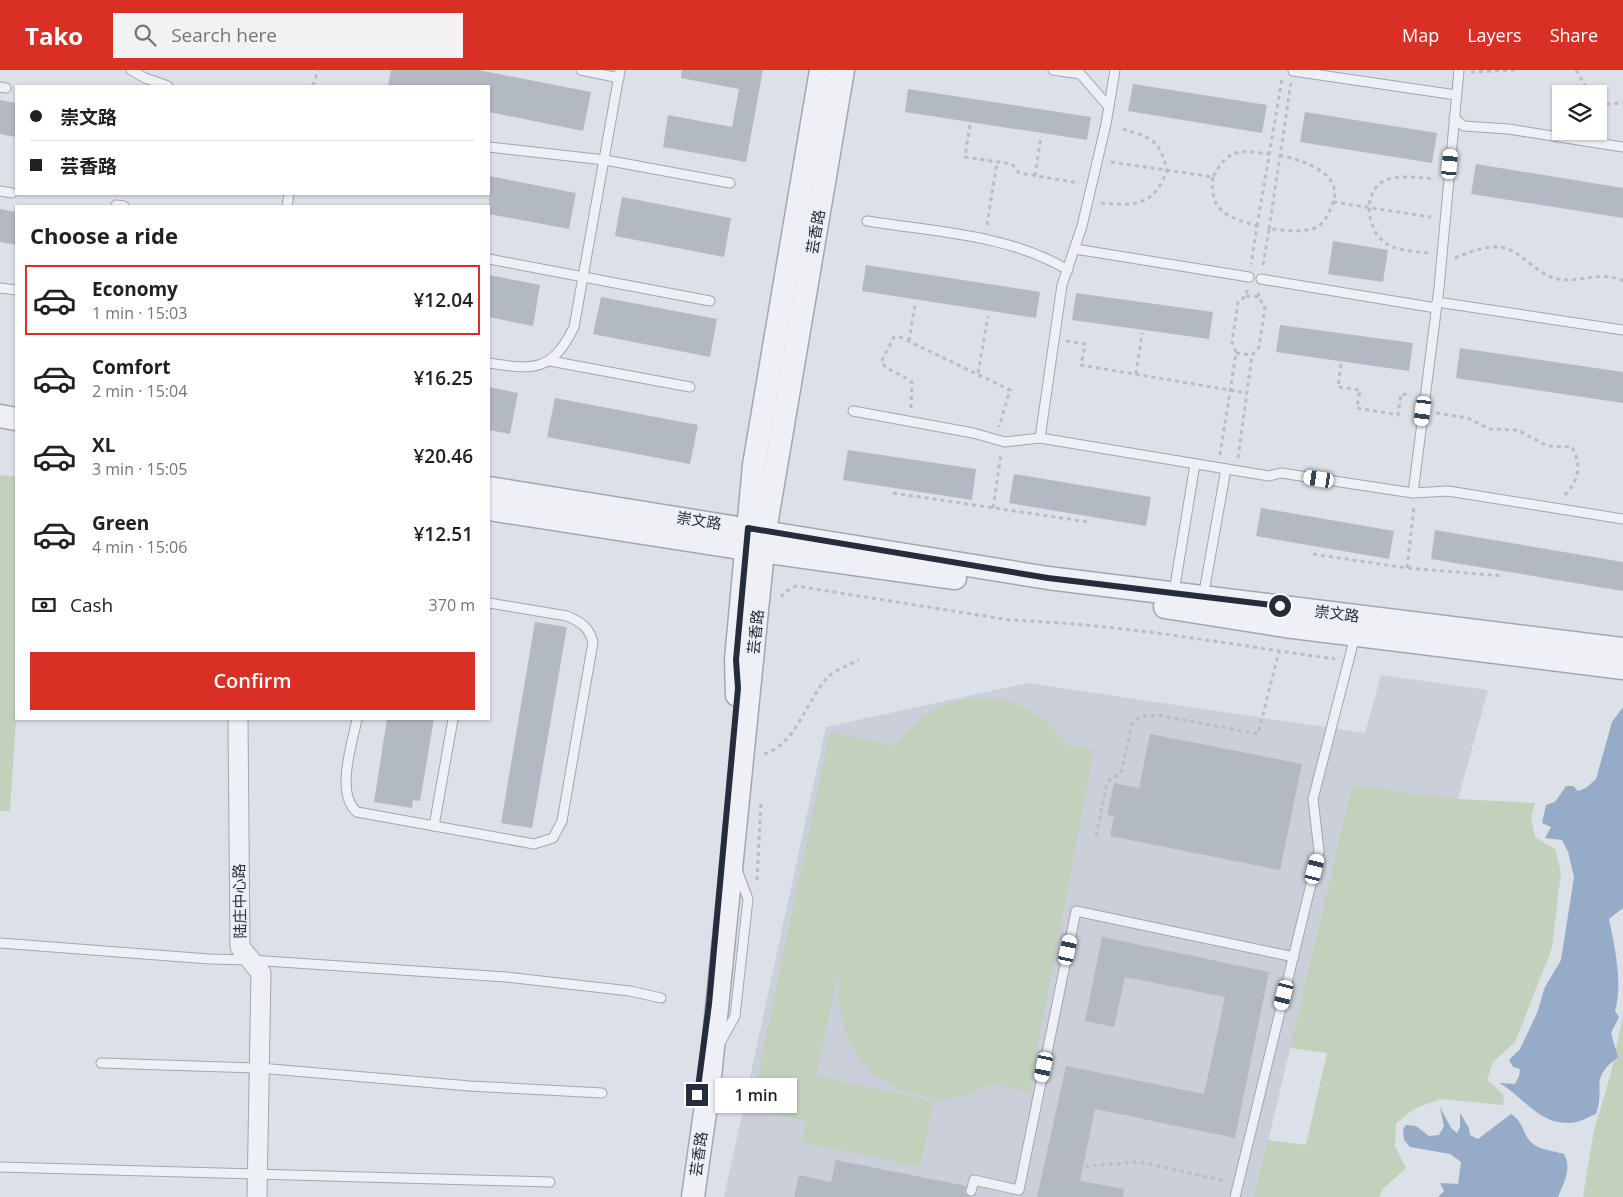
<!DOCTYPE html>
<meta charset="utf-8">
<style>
body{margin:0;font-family:"Open Sans","Noto Sans SC",sans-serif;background:#f2f2f2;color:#202124;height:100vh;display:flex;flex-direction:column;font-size:19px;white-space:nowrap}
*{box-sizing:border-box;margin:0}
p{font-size:16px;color:#757577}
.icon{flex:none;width:28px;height:28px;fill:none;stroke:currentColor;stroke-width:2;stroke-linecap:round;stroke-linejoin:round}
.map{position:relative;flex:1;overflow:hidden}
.details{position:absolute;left:15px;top:135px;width:475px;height:515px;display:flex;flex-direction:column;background:#fff;border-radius:0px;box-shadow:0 1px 4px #0004}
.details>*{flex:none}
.banner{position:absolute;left:15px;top:15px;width:475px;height:110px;border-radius:0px;box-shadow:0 1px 4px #0004;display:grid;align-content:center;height:110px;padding:0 15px;background:#fff}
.fabs{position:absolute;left:1552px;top:15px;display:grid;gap:10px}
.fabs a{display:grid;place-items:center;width:55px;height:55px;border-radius:0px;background:#fff;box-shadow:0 1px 4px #0004;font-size:25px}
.end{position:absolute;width:22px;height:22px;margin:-11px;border:6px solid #252d3d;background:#fff;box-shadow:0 0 0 2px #fff}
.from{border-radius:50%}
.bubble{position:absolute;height:35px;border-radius:0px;background:#fff;box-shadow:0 1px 4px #0004;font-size:16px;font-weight:600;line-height:35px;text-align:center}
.car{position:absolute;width:15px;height:30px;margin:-15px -8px;border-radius:6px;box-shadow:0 0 4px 1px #0007;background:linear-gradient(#fff 24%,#345 0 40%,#fff 0 76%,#345 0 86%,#fff 0)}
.banner b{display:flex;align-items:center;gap:18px;height:48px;font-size:19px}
.banner b+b{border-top:1px solid #e0e0e0}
.banner i{width:12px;height:12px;background:#202124}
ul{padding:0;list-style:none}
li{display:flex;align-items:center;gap:15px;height:70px;margin:0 10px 8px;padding:0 5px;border:2px solid transparent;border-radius:0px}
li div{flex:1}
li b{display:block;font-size:19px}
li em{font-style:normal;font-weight:600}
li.current{border-color:#d93025}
li>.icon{width:45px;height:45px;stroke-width:1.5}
h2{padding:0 15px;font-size:22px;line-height:60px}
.pay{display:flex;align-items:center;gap:12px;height:55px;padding:0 15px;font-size:19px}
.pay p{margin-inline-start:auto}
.button{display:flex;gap:10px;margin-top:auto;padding:10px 15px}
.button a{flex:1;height:58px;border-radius:0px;background:#d93025;color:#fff;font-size:20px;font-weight:600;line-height:58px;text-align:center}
header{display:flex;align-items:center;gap:30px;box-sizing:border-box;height:70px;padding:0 25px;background:#d93025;color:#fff}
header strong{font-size:24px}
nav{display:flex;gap:28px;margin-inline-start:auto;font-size:18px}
.search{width:350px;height:45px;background:#f2f2f2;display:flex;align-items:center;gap:12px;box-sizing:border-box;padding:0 18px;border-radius:0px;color:#757577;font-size:19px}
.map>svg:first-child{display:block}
.built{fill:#cacfd9}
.green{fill:#c1d1bc}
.water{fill:#95acc8}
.building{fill:#b3b9c3}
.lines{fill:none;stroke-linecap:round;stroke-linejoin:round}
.service-casing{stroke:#a1a7b1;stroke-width:11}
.minor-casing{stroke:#a1a7b1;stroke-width:21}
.tertiary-casing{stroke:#a1a7b1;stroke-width:25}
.path{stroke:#babdc5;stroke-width:3;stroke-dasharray:4 4;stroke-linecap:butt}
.service{stroke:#eef0f5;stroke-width:9}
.minor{stroke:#eef0f5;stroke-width:19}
.tertiary{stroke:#eef0f5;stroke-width:22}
.route{stroke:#252d3d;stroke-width:6}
.labels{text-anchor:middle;stroke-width:4;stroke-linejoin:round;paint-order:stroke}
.street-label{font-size:15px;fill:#252d3d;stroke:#ebeff4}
</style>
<header>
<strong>Tako</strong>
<div class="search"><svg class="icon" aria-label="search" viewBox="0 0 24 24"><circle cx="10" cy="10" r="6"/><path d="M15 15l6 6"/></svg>Search here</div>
<nav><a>Map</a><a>Layers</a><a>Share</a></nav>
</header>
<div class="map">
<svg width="1623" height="1127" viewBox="0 0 1623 1127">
<rect width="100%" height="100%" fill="#dce0e7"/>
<path class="built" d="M1381 605 1488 620 1458 729 1352 715 1255 1127H724L826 657 1027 613 1365 663Z"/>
<g class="green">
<path d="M0 405 16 407V649L10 741H0Z"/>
<path d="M977 627 1013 632 1045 650 1067 675 1094 680 1029 1022 992 1014 965 1025 940 1030 902 1021 871 1003 852 978 846 964 839 935V904L843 883 816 1006 934 1031 920 1097 802 1072 806 1051 751 1039 830 662 895 676C920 644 937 633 977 627Z"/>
<path d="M1352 715 1458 729 1535 733 1531 748 1535 767 1555 779 1561 802 1552 878 1515 972 1493 992 1487 1010 1503 1024 1504 1035 1440 1029 1414 1039 1396 1053 1395 1076 1406 1098 1383 1119 1379 1127H1254L1268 1070 1306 1075 1327 983 1290 978Z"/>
<path d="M1623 946V1127H1583L1594 1060 1611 1003Z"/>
</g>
<g class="water">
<path d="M1623 637V838L1609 849C1615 878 1623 914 1615 941L1619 947 1611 963 1618 987C1588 1010 1606 1016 1596 1044 1588 1047 1578 1053 1570 1053 1539 1055 1523 1026 1499 1013L1515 1014 1519 1006 1520 999 1513 997 1509 990 1520 979 1537 943 1545 917 1561 890 1574 807 1568 782 1562 770 1545 768 1551 757 1542 753 1546 735 1555 732 1566 716H1573L1578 721 1586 718 1596 709 1612 652Z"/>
<path d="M1440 1037 1451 1058 1457 1063 1460 1057V1043L1469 1058 1470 1065 1478 1069 1511 1044C1521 1050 1522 1058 1527 1067 1534 1080 1551 1080 1564 1084 1572 1099 1564 1112 1558 1127H1438L1444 1121 1440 1113 1458 1114 1461 1092 1450 1084 1410 1077 1404 1070 1403 1059 1406 1055 1416 1056 1429 1066 1439 1065 1444 1056Z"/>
</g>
<g class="building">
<path d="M391 0H478L591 22 583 61 489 42V16H388Z"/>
<path d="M682 0H763L746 92 663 77 668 45 732 57 739 19 681 8Z"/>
<path d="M1133 14 1267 35 1262 63 1128 41Z"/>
<path d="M908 19 1091 47 1087 70 905 42Z"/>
<path d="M0 30 16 33V67L0 64Z"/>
<path d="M1305 42 1437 63 1432 93 1300 72Z"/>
<path d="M1476 94 1623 118V148L1471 124Z"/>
<path d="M489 106 576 123 569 159 489 144Z"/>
<path d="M622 127 731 148 724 187 615 166Z"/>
<path d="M0 139 16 142V175L0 172Z"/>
<path d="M1333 171 1388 180 1383 212 1328 204Z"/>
<path d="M866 195 1040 222 1036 248 862 221Z"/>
<path d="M489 205 540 215 533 256 489 247Z"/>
<path d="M1076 223 1213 242 1209 269 1072 250Z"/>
<path d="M601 227 717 249 710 287 593 264Z"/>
<path d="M1280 255 1413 273 1409 301 1276 282Z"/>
<path d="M1460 278 1623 302V333L1456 308Z"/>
<path d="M489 317 518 323 510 364 489 360Z"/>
<path d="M555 328 698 355 690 394 547 367Z"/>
<path d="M848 380 976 399 972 430 843 410Z"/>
<path d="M1014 404 1151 427 1146 456 1009 433Z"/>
<path d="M1261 438 1394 461 1389 489 1256 466Z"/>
<path d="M1435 460 1623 492V521L1431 489Z"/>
<path d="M535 552 567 557 532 758 501 753Z"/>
<path d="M387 649H434L420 731 413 730 412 738 374 732Z"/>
<path d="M1150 664 1302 694 1280 800 1110 766 1114 746 1107 745 1114 713 1139 718Z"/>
<path d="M1102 867 1269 902 1235 1068 1095 1039 1080 1111 1124 1119 1123 1127H1037L1066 996 1204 1024 1225 927 1125 907 1114 957 1085 951Z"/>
<path d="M836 1090 966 1116 965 1123 969 1127H794L799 1105 831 1112Z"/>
</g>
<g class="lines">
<g class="service-casing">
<g id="service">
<path d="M131 0 145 8 168 16"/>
<path d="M581 0 619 8"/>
<path d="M1053 0 1080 4"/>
<path d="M1077 0 1109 37"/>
<path d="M1115 0 1106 54 1082 156 1062 215 1040 368 1269 406 1281 403 1413 423 1448 421 1623 449"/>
<path d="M1293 1 1456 25"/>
<path d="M0 17 6 18"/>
<path d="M1454 48 1464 56 1508 59 1623 77"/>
<path d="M489 77 605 90 730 113"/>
<path d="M0 121 12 123"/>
<path d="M116 135 124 136"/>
<path d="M287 136 289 124"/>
<path d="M867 151C934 162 1008 164 1068 200"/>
<path d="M1075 179 1249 207"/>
<path d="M489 189 710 231"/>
<path d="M1261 209 1436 238"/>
<path d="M0 218 16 220"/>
<path d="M1437 232 1623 260"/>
<path d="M550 291 690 317"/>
<path d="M489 293C534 300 552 302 574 257L620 0"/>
<path d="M853 341 973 363 1005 372 1040 368"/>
<path d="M1413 423 1439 218 1459 0"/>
<path d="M1174 522 1195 394"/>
<path d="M1203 528 1226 399"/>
<path d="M357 649C352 675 335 723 357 742L534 774 553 768 562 751 593 572C589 557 581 552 567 546L489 533"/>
<path d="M434 756 453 649"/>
<path d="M0 873 209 889 251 890 506 907 630 921 661 928"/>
<path d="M720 973 735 946 748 829 737 800"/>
<path d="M101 993 259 998 470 1016 602 1023"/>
<path d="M0 1097 550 1112"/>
<path d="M971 1121 974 1110 1019 1120 1076 841 1294 887"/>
<path d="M1235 1127 1319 781 1313 729 1355 566"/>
</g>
</g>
<g class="minor-casing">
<path id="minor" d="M238 649 240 877 261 903 257 1127"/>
</g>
<g class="tertiary-casing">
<g id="tertiary">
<path d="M0 346 16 349"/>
<path d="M489 418 1048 508 1623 579"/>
<path d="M489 439 746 479 955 508"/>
<path d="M1165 537 1285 556 1623 598"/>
<path d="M737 625 736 590 754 395 821 0"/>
<path d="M693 1127 710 1007 765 461 843 0"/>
</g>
</g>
<g class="path">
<path d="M1576 0 1590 24"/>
<path d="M1471 2 1517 0"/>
<path d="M313 16 318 0"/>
<path d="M1599 31 1606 34 1623 33"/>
<path d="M970 55 965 87 1012 94 1019 103 1079 113"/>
<path d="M1111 92 1213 107C1228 78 1239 80 1269 84"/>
<path d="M1035 106 1041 66"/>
<path d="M1213 107C1209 142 1228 147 1257 156L1251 194"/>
<path d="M1333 132 1431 147"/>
<path d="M1101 133C1136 136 1154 136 1167 100 1159 67 1149 67 1119 58"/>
<path d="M987 155 997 92"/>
<path d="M1257 156 1282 9"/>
<path d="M1269 159 1291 13"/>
<path d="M1428 183C1414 181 1395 181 1384 172 1365 157 1362 116 1389 109 1403 105 1421 108 1435 109"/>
<path d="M1455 188C1469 182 1485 176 1500 177 1522 180 1536 205 1558 209 1580 213 1603 200 1623 211"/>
<path d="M1263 195 1269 159C1284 160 1301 163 1315 158 1322 155 1327 147 1330 140 1349 104 1306 92 1280 85"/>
<path d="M1246 226 1258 227"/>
<path d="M909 271 915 234"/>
<path d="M1066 271 1085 274 1081 295 1247 323"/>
<path d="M1236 283 1252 285"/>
<path d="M1341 294 1338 317 1360 320 1357 338 1398 345 1401 324 1411 325"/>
<path d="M978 303 988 246"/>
<path d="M1136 304 1142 263"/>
<path d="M911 338 912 313C904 304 888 302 881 292L894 267H900L1010 320 999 357"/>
<path d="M1436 343 1468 348 1489 359 1518 360 1547 376 1572 377C1582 396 1579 410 1564 426"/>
<path d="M1220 385 1236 283 1232 272 1238 232 1246 226 1247 220"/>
<path d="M1238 388 1252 285 1259 277 1265 236 1258 227 1259 221"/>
<path d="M893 423 1089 452"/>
<path d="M993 438 1001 384"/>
<path d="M1313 484 1407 498 1504 506"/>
<path d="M1407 498 1414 436"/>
<path d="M781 527 785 522 796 516 1010 550C1119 554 1228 574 1335 589"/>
<path d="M764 684C798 673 805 631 828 607 835 600 849 595 859 590"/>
<path d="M1096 766 1107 712 1121 703 1132 654 1141 646 1158 645 1258 664 1279 581"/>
<path d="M757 810 761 731"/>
<path d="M1061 1098 1140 1092 1226 1111"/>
</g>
<use href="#service" class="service"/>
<use href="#minor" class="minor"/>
<use href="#tertiary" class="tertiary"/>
</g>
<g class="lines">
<path class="route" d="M697 1025 709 934 738 618 736 590 748 458 1048 508 1280 536"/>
</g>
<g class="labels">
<g class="street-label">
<text transform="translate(816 162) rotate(-80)" y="5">芸香路</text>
<text transform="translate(699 451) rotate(9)" y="5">崇文路</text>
<text transform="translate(1337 544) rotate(7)" y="5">崇文路</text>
<text transform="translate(756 562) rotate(-84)" y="5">芸香路</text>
<text transform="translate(240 831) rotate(-91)" y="5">陆庄中心路</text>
<text transform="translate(699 1084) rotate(-82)" y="5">芸香路</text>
</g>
</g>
</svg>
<div class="fabs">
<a><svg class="icon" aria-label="layers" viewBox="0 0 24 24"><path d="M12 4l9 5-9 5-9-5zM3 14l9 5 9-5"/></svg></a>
</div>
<i class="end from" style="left:1280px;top:536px"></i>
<i class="end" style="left:697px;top:1025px"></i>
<div class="bubble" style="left:715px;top:1008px;width:82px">1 min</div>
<i class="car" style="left:1450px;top:94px;rotate:5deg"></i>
<i class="car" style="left:1423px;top:341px;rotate:187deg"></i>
<i class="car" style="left:1319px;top:409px;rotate:279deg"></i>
<i class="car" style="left:1315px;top:799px;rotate:14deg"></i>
<i class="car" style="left:1068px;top:880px;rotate:12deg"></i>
<i class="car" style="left:1284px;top:925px;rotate:194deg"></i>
<i class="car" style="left:1044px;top:997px;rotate:192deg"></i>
<div class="banner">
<b><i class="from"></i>崇文路</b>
<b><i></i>芸香路</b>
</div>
<section class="details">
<h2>Choose a ride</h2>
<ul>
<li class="current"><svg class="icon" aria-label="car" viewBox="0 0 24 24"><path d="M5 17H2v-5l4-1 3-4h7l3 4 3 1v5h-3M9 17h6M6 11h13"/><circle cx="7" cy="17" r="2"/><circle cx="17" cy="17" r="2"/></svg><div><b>Economy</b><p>1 min · 15:03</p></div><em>¥12.04</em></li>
<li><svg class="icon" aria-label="car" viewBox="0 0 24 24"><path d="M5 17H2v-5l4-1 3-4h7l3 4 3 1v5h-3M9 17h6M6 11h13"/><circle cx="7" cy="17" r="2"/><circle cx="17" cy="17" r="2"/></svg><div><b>Comfort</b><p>2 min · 15:04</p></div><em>¥16.25</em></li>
<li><svg class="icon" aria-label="car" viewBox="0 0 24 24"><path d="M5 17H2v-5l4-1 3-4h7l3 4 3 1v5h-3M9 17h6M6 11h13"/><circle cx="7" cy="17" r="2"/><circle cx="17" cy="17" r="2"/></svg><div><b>XL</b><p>3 min · 15:05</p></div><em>¥20.46</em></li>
<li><svg class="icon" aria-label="car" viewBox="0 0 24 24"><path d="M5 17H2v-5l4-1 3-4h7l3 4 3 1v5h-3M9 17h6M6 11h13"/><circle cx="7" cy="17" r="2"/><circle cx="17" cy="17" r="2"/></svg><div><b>Green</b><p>4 min · 15:06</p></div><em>¥12.51</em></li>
</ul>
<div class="pay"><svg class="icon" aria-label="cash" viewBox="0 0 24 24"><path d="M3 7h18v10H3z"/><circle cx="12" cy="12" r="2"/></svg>Cash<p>370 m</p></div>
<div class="button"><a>Confirm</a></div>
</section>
</div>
